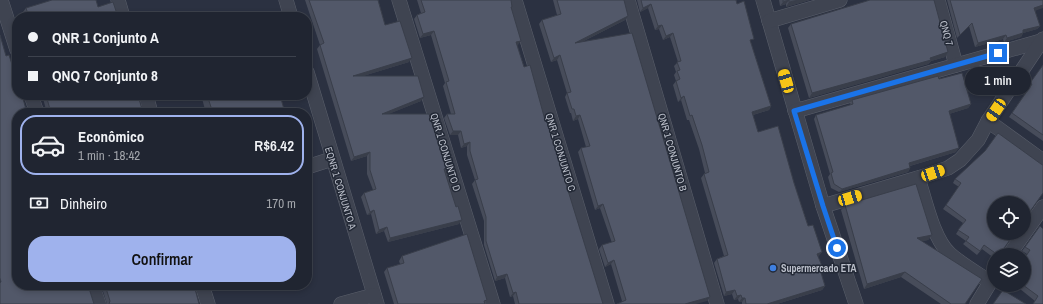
<!DOCTYPE html>
<html lang="pt">
<meta charset="utf-8">
<style>
body{margin:0;font-family:"Archivo Narrow",sans-serif;background:#282d39;color:#f1f3f6;height:100vh;display:flex;flex-direction:column;font-size:15px;white-space:nowrap}
*{box-sizing:border-box;margin:0}
p{font-size:13px;color:#a2a5ab}
.icon{flex:none;width:22px;height:22px;fill:none;stroke:currentColor;stroke-width:2;stroke-linecap:round;stroke-linejoin:round}
.map{position:relative;flex:1;overflow:hidden}
.details{position:absolute;left:12px;top:108px;width:300px;height:182px;display:flex;flex-direction:column;background:#202531;border-radius:16px;box-shadow:0 2px 6px #0003,0 0 0 1px #3d424d}
.details>*{flex:none}
.banner{position:absolute;left:12px;top:12px;width:300px;height:88px;border-radius:16px;box-shadow:0 2px 6px #0003,0 0 0 1px #3d424d;display:grid;align-content:center;height:88px;padding:0 16px;background:#202531}
.tools{position:absolute;left:987px;top:196px;display:grid;gap:8px}
.tools a{display:grid;place-items:center;width:44px;height:44px;border-radius:50%;background:#202531;box-shadow:0 2px 6px #0003,0 0 0 1px #3d424d;font-size:20px}
.end{position:absolute;width:18px;height:18px;margin:-9px;border:5px solid #1a73e8;background:#fff;box-shadow:0 0 0 2px #fff}
.from{border-radius:50%}
.bubble{position:absolute;height:28px;border-radius:14px;background:#202531;box-shadow:0 2px 6px #0003,0 0 0 1px #3d424d;font-size:13px;font-weight:600;line-height:28px;text-align:center}
.car{position:absolute;width:12px;height:24px;margin:-12px -6px;border-radius:5px;box-shadow:0 0 3px 1px #0007;background:linear-gradient(#f5c518 24%,#345 0 40%,#f5c518 0 76%,#345 0 86%,#f5c518 0)}
.banner b{display:flex;align-items:center;gap:14px;height:38px;font-size:15px}
.banner b+b{border-top:1px solid #3d424d}
.banner i{width:10px;height:10px;background:#f1f3f6}
ul{padding:7px 0 0;list-style:none}
li{display:flex;align-items:center;gap:12px;height:60px;margin:0 8px 6px;padding:0 8px;border:2px solid #3d424d;border-radius:16px}
li div{flex:1}
li b{display:block;font-size:15px}
li em{font-style:normal;font-weight:600}
li.current{border-color:#9fb2ed}
li>.icon{width:36px;height:36px;stroke-width:1.5}
.pay{display:flex;align-items:center;gap:10px;height:44px;padding:0 16px;font-size:15px}
.pay p{margin-inline-start:auto}
.action{display:flex;gap:8px;margin-top:auto;padding:8px 16px}
.action a{flex:1;height:46px;border-radius:16px;background:#9fb2ed;color:#111;font-size:16px;font-weight:600;line-height:46px;text-align:center}
.map>svg:first-child{display:block}
.lines{fill:none;stroke-linecap:round;stroke-linejoin:round}
.minor-casing{stroke:#5a5f6b;stroke-width:15}
.minor{stroke:#3f4451;stroke-width:14}
.wall{fill:#474c5a}
.shaded-wall{fill:#393e4a}
.building{fill:#525869;stroke:#393e4a}
.route{stroke:#1a73e8;stroke-width:5}
.shop-dot{fill:#3f7fe0;stroke:#232936;stroke-width:1.5}
.labels{text-anchor:middle;stroke-width:3;stroke-linejoin:round;paint-order:stroke}
.street-label{font-size:10px;fill:#bcc0cb;stroke:#232936}
.poi-label{font-size:10px;font-weight:bold;fill:#bcc0cb;stroke:#232936;text-anchor:start}
</style>
<div class="map">
<svg width="1043" height="304" viewBox="0 0 1043 304">
<rect width="100%" height="100%" fill="#2b3141"/>
<g class="lines">
<g class="minor-casing">
<g id="minor">
<path d="M1 0 17 50"/>
<path d="M118 0 123 17"/>
<path d="M286 0 291 17"/>
<path d="M399 0 493 304"/>
<path d="M515 0 607 304"/>
<path d="M628 0 717 304"/>
<path d="M763 0 823 206 856 304"/>
<path d="M938 0 956 65"/>
<path d="M769 21 840 0"/>
<path d="M307 72 377 304"/>
<path d="M31 95 37 113"/>
<path d="M146 95 151 113"/>
<path d="M795 111 1041 41"/>
<path d="M988 121 1043 161"/>
<path d="M307 167 332 159"/>
<path d="M918 178C925 199 933 239 950 254 961 264 977 273 990 282"/>
<path d="M823 206 918 178 948 168 960 160 978 140 988 121 1043 39"/>
<path d="M1009 255 1043 207"/>
<path d="M92 285 99 304"/>
<path d="M202 285 208 304"/>
<path d="M341 304 374 295"/>
<path d="M977 304 994 276"/>
</g>
</g>
<use href="#minor" class="minor"/>
</g>
<g class="wall">
<path d="M305 0H378L385 25 409 62 363 76 421 101 388 114 446 168 444 170 459 224 388 242 384 231 376 234 371 214 367 215 361 197 364 193 373 190 367 174V156L351 161 317 49 320 45Z"/>
<path d="M417 0H511V8L518 45H517L524 67 545 120 603 304H515L513 296 510 297 505 278 495 281 484 245V221L472 184 475 180 467 155V146L461 148 458 135H450L444 118 447 114H451L443 86 445 83 431 35 420 38 414 19 417 15 421 13Z"/>
<path d="M553 0H624L628 16 625 20 582 42 710 297 707 301H622L611 264 605 267 599 249 602 245 612 243 600 208 595 210 578 152 581 148 586 147 578 119 573 121 571 113H570L565 97 567 93 557 60 551 62 539 24 542 20 557 15Z"/>
<path d="M637 0H736L751 43 771 106 769 110 753 115 758 132 794 183 808 226 822 252 818 256 822 266 820 269 825 286 822 290 777 304H742V302H739L738 299 734 300 732 294 724 296 714 263 717 259 724 256 701 178 704 174 705 173 699 149 689 120H687L681 100 678 102 673 85 676 81 674 75 676 72 674 66 678 62 670 37 663 40 659 29 655 30 648 8 640 12Z"/>
<path d="M779 0H810L786 7V4L780 6Z"/>
<path d="M947 0H1043L1035 11 1040 26 1037 29 1023 33 1021 37 1004 42 1003 39 975 47 969 26 957 38Z"/>
<path d="M98 7 118 17H25L23 12 26 8Z"/>
<path d="M791 24 945 57 931 61 928 64 809 98 788 28Z"/>
<path d="M1043 65V141L1009 117 1029 88 1028 87Z"/>
<path d="M939 79 971 104 968 108 949 114 956 152 910 166V168L908 172 839 192 831 188 828 177 830 174 814 119 816 115 850 105V104L852 100Z"/>
<path d="M42 95H138L143 113H47Z"/>
<path d="M201 95H280L285 113H206Z"/>
<path d="M985 151 999 255H994V258L982 249 977 255 963 244 966 241 956 234 963 223 943 209 959 187 953 183 955 179Z"/>
<path d="M845 205 932 235 928 240 922 241 965 304H941L901 277 864 289 841 210Z"/>
<path d="M1040 226 1043 304 1035 301 1015 285H1024L1027 254 1022 251Z"/>
<path d="M402 256 487 300 484 303 485 304H394L384 272 387 268 400 264 399 261Z"/>
<path d="M101 285H194L199 304H107Z"/>
</g>
<g class="shaded-wall">
<path d="M789 0 786 4 780 6 783 2Z"/>
<path d="M799 0H810L786 7 789 2Z"/>
<path d="M651 4 648 8 640 12 643 8Z"/>
<path d="M1043 5V8L1032 12 1034 8Z"/>
<path d="M628 16 625 20 572 47 575 43Z"/>
<path d="M662 25 659 29 655 30 658 26Z"/>
<path d="M1040 26 1037 29 1020 34 1023 30Z"/>
<path d="M434 31 431 35 420 38 423 34Z"/>
<path d="M673 33 670 37 663 40 666 36Z"/>
<path d="M1023 33 1021 37 1004 42 1007 38Z"/>
<path d="M1006 35 1003 39 975 47 978 43Z"/>
<path d="M521 41 518 45 514 46 516 42Z"/>
<path d="M948 52 945 57 931 61 928 64 809 98 812 93Z"/>
<path d="M560 55 557 60 551 62 554 58Z"/>
<path d="M412 58 409 62 350 80 353 76Z"/>
<path d="M684 96 681 100 678 102 681 98Z"/>
<path d="M424 97 421 101 379 118 382 114Z"/>
<path d="M971 104 968 108 946 115 949 111Z"/>
<path d="M771 106 769 110 749 116 752 112Z"/>
<path d="M580 115 578 119 573 121 576 116Z"/>
<path d="M453 131H461L458 135H450Z"/>
<path d="M470 142 467 146 461 148 464 144Z"/>
<path d="M959 148 956 152 906 167 909 163Z"/>
<path d="M370 152 367 156 351 161 354 157Z"/>
<path d="M910 168 908 172 839 192 842 189Z"/>
<path d="M603 204 600 208 595 210 598 206Z"/>
<path d="M374 210 371 214 367 215 370 212Z"/>
<path d="M462 220 459 224 388 242 390 238Z"/>
<path d="M387 227 384 231 376 234 379 230Z"/>
<path d="M932 235 928 240 914 243 917 238Z"/>
<path d="M822 252 819 256 815 258 817 254Z"/>
<path d="M614 260 611 264 605 267 608 263Z"/>
<path d="M905 272 901 277 864 289 867 284Z"/>
<path d="M507 274 505 278 495 281 497 277Z"/>
<path d="M825 286 822 290 777 304H767Z"/>
<path d="M735 290 732 294 724 296 726 292Z"/>
<path d="M516 292 513 296 510 297 513 293Z"/>
<path d="M741 295 738 299 734 300 737 296Z"/>
<path d="M710 297 707 301 696 304H685Z"/>
<path d="M742 298H745L742 302H739Z"/>
</g>
<g class="building">
<path d="M52 0H96L98 7 113 2 118 17H29L26 8Z"/>
<path d="M309 0H378L385 25 400 21 412 58 353 76H418L424 97 382 114H429L446 168 444 169 448 182 456 207 458 206 462 220 390 238 387 227 379 230 374 210 370 212 364 193 376 189 370 170V152L354 157 320 45 324 43Z"/>
<path d="M421 0H511L512 7H511L521 41 516 42 524 67 530 65 545 120 546 119 603 304H519L516 292 513 293 507 274 497 277 486 241V217L475 180 478 179 470 151V142L464 144 461 131H453L447 114H455L446 82 449 81 434 31 423 34 417 15 425 12Z"/>
<path d="M557 0H624L628 16 575 43 632 33 710 297 685 304H617L626 300 614 260 608 263 602 245 615 241 603 204 598 206 581 148 590 146 580 115 576 116 574 109H572L567 93 571 92 560 55 554 58 542 20 561 14Z"/>
<path d="M641 0H736L737 4 744 1 754 39 750 40 771 106 752 112 758 132 778 126 794 183 808 226 813 225 822 252 817 254 822 266H819L825 286 767 304H746L745 298H742L741 295 737 296 735 290 726 292 717 259 728 255 704 174 709 172 702 145 692 115 690 116 684 96 681 98 676 81 680 79 677 71 680 70 677 62 681 61 673 33 666 36 662 25 658 26 651 4 643 8Z"/>
<path d="M783 0H799L789 2V0L783 2Z"/>
<path d="M870 0H934L948 52 930 58 931 60 812 93 791 24Z"/>
<path d="M950 0H1043V5L1034 8 1040 26 1023 30V33L1007 38 1006 35 978 43 972 23 960 35Z"/>
<path d="M0 35 6 56 9 55 17 80V95H22L27 113H17V285H88L94 304H0V283L1 282 0 278Z"/>
<path d="M1043 65V135L1012 113 1032 84 1030 83Z"/>
<path d="M962 73 971 104 949 111 959 148 909 163 910 168 842 189 834 184 831 173 833 172 816 115 853 104 852 100 938 76 939 79Z"/>
<path d="M46 95H138L143 113H51Z"/>
<path d="M207 95H280L285 113H213Z"/>
<path d="M998 133 1041 164 1043 165V193L1024 220V203H994V233H1015L999 255H998L984 245 980 251 966 241 969 237 958 230 966 220 946 205 961 183 955 179 985 151Z"/>
<path d="M916 184 932 235 917 238 982 279 965 304H951L905 272 867 284 845 205Z"/>
<path d="M1040 226 1043 229V304H1033L1038 296 1023 285H1024V259L1030 250 1025 247Z"/>
<path d="M467 234 487 300 484 301 485 304H398L387 268 404 263 402 256Z"/>
<path d="M105 285H194L199 304H109L110 301Z"/>
<path d="M1003 290 1026 304H993Z"/>
</g>
<g class="lines">
<path class="route" d="M837 248 823 206 794 111 998 53"/>
</g>
<circle class="shop-dot" cx="773" cy="268" r="4"/>
<g class="labels">
<g class="street-label">
<text transform="translate(947 33) rotate(75)" y="4">QNQ 7</text>
<text transform="translate(446 152) rotate(73)" y="4">QNR 1 CONJUNTO D</text>
<text transform="translate(561 152) rotate(73)" y="4">QNR 1 CONJUNTO C</text>
<text transform="translate(673 152) rotate(74)" y="4">QNR 1 CONJUNTO B</text>
<text transform="translate(341 188) rotate(73)" y="4">EQNR 1 CONJUNTO A</text>
</g>
<g class="poi-label">
<text x="781" y="272">Supermercado ETA</text>
</g>
</g>
</svg>
<div class="tools">
<a><svg class="icon" aria-label="locate" viewBox="0 0 24 24"><circle cx="12" cy="12" r="6"/><path d="M12 2v4M12 18v4M2 12h4M18 12h4"/></svg></a>
<a><svg class="icon" aria-label="layers" viewBox="0 0 24 24"><path d="M12 4l9 5-9 5-9-5zM3 14l9 5 9-5"/></svg></a>
</div>
<i class="end from" style="left:837px;top:248px"></i>
<i class="end" style="left:998px;top:53px"></i>
<div class="bubble" style="left:965px;top:67px;width:66px">1 min</div>
<i class="car" style="left:786px;top:81px;rotate:344deg"></i>
<i class="car" style="left:996px;top:110px;rotate:214deg"></i>
<i class="car" style="left:933px;top:173px;rotate:71deg"></i>
<i class="car" style="left:850px;top:198px;rotate:73deg"></i>
<div class="banner">
<b><i class="from"></i>QNR 1 Conjunto A</b>
<b><i></i>QNQ 7 Conjunto 8</b>
</div>
<section class="details">
<ul>
<li class="current"><svg class="icon" aria-label="car" viewBox="0 0 24 24"><path d="M5 17H2v-5l4-1 3-4h7l3 4 3 1v5h-3M9 17h6M6 11h13"/><circle cx="7" cy="17" r="2"/><circle cx="17" cy="17" r="2"/></svg><div><b>Econômico</b><p>1 min · 18:42</p></div><em>R$6.42</em></li>
</ul>
<div class="pay"><svg class="icon" aria-label="cash" viewBox="0 0 24 24"><path d="M3 7h18v10H3z"/><circle cx="12" cy="12" r="2"/></svg>Dinheiro<p>170 m</p></div>
<div class="action"><a>Confirmar</a></div>
</section>
</div>
